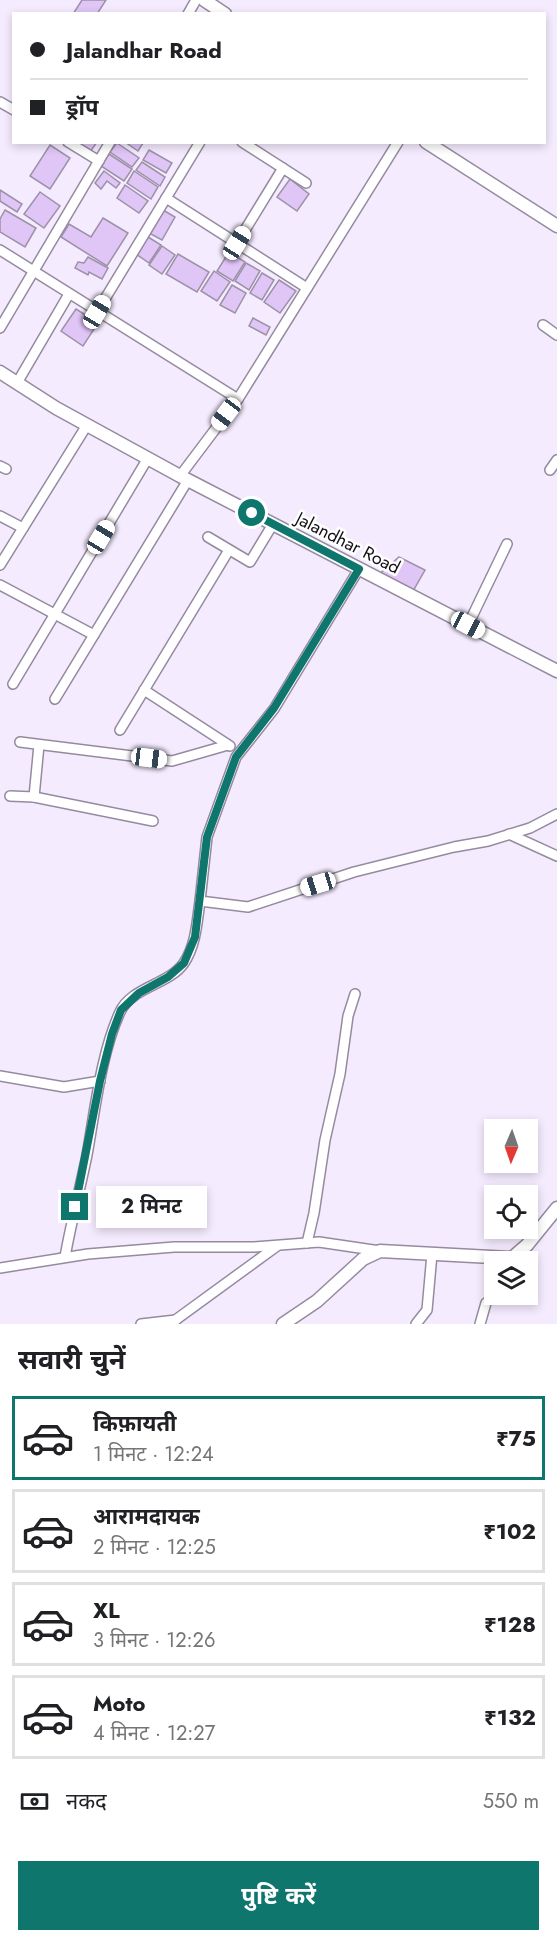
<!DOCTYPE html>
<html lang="hi">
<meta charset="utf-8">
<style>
body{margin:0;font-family:Jost,"Noto Sans Devanagari",sans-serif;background:#f2f2f2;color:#202124;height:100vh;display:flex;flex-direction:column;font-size:22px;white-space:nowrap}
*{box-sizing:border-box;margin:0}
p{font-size:20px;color:#757577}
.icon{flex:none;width:33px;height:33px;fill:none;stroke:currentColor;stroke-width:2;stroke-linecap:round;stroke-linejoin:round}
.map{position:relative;height:1324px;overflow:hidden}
.drawer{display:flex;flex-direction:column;background:#fff;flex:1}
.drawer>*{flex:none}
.top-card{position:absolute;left:12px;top:12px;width:534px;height:132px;border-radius:0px;box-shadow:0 3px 9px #0003;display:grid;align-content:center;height:132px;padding:0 18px;background:#fff}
.needle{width:39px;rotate:182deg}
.fabs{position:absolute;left:484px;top:1119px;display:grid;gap:12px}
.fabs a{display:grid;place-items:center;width:54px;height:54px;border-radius:0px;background:#fff;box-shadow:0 3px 9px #0003;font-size:30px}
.end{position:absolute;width:27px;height:27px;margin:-14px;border:8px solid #0f766e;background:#fff;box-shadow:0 0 0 3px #fff}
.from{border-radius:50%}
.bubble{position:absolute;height:42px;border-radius:0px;background:#fff;box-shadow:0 3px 9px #0003;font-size:20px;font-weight:700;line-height:42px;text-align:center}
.car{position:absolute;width:18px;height:36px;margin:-18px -9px;border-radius:8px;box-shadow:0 0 4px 2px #0007;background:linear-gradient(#fff 24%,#345 0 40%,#fff 0 76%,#345 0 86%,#fff 0)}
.top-card b{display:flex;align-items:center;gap:21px;height:57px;font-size:22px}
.top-card b+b{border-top:2px solid #e0e0e0}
.top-card i{width:15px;height:15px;background:#202124}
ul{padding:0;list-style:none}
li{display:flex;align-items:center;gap:18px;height:84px;margin:0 12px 9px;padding:0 6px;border:3px solid #e0e0e0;border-radius:0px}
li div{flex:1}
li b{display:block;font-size:22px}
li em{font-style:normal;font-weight:700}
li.on{border-color:#0f766e}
li>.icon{width:54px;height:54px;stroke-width:1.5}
h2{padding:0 18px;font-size:27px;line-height:72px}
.pay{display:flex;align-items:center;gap:15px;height:66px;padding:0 18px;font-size:22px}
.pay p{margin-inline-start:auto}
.primary-button{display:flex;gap:12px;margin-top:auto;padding:12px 18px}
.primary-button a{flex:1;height:69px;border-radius:0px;background:#0f766e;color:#fff;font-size:24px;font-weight:700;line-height:69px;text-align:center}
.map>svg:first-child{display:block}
.building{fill:#e0c5f7;stroke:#9c91a7;stroke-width:1.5}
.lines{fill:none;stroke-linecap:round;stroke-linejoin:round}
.street-casing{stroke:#958a9f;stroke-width:12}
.secondary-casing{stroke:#958a9f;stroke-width:15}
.street{stroke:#fff;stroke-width:9}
.secondary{stroke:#fff;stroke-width:12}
.route{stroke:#0f766e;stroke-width:8}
.labels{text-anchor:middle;stroke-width:5;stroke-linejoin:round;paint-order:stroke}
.street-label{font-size:18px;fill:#141018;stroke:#fff}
</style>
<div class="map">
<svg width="557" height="1324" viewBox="0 0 557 1324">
<rect width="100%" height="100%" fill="#f5ebfe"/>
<g class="building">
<path d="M82 0H106L97 14H73Z"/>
<path d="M74 142H97L90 152Z"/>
<path d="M125 142H143V143L138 151Z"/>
<path d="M117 143 139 158 132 167 110 152Z"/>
<path d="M50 145 70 158 50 189 30 176Z"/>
<path d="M149 150 172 163 166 173 143 160Z"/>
<path d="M109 154 132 169 124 181 101 166Z"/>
<path d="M142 162 165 177 160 186 136 170Z"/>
<path d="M104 171 120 183 116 188 107 181 101 189 95 183Z"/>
<path d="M134 171 158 187 151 199 127 183Z"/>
<path d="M290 179 309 194 297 211 277 197Z"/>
<path d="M125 185 148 201 139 213 117 198Z"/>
<path d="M0 190 22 204 17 212 0 201Z"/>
<path d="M40 192 60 206 44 228 24 214Z"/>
<path d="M5 210 36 228 25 247 0 232V219Z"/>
<path d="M163 210 175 217 162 240 149 233Z"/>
<path d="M103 218 128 233 107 266 61 237 69 224 91 237Z"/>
<path d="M148 237 161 245 149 263 136 254Z"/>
<path d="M162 246 175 255 162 274 149 265Z"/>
<path d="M229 252 245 262 233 281 217 271Z"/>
<path d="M178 254 209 272 197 292 166 274Z"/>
<path d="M88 257 108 268 102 279 89 272 88 275 75 268 78 262 84 263Z"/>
<path d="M246 263 260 271 249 290 235 281Z"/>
<path d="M214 271 230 282 217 301 201 291Z"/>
<path d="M262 273 274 280 262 300 250 293Z"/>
<path d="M279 280 296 291 280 313 264 302Z"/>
<path d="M232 285 246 293 235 313 220 305Z"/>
<path d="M76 309 98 323 83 346 61 331Z"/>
<path d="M253 318 270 327 266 335 249 326Z"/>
<path d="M399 557 425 570 413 591 376 577Z"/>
</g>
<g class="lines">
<g class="street-casing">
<g id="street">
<path d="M188 14 196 0"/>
<path d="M0 102 14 110"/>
<path d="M68 142 99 161"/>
<path d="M242 142 306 183"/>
<path d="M166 198 307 288"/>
<path d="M237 243 283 168"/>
<path d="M0 250 238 399"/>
<path d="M97 312 200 142"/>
<path d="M543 325 557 335"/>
<path d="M0 328 110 142"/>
<path d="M17 383 69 294"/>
<path d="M0 466 6 469"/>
<path d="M550 470 557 460"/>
<path d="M180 476 238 399 398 142"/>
<path d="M0 516 23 528"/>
<path d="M208 537 250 562 273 524"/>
<path d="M0 565 87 425"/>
<path d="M359 569 274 709 236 757 207 837 200 901 248 907 354 872 454 847 488 841 530 828 557 814"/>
<path d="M0 585 94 635"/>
<path d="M468 625 507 544"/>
<path d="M13 684 148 458"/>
<path d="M144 690 230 746"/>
<path d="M55 699 188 480"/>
<path d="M120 730 229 550"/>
<path d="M20 742 172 761 228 745"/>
<path d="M10 796 34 797 153 821"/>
<path d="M34 797 39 745"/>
<path d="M509 834 557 856"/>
<path d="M0 1076 64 1087 100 1081"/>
<path d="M307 1243 314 1213 325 1140 340 1074 348 1016 355 994"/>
<path d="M65 1257C71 1223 80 1189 87 1155 95 1111 101 1053 120 1012 131 987 169 985 184 963 196 945 197 922 200 901"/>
<path d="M0 1268 88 1254 174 1247H254L319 1242 380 1251"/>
<path d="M141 1324 176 1320"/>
<path d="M170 1324 277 1246"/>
<path d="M416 1324 427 1310 432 1254"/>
<path d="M480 1324 486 1303"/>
</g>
</g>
<g class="secondary-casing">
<g id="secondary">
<path d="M204 0 225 14"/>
<path d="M426 142 557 226"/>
<path d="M0 372 56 408 180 476 557 671"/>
<path d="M283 1324 317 1301 363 1259 380 1251 512 1258 527 1245 557 1208"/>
</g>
</g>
<use href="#street" class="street"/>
<use href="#secondary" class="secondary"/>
</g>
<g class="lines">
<path class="route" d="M75 1207 100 1081 112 1034 121 1010 139 993 168 977 184 963 195 937 207 837 236 757 274 708 359 569 252 513"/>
</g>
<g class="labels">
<g class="street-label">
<text transform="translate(348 543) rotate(27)" y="6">Jalandhar Road</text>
</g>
</g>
</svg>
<div class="fabs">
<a><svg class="needle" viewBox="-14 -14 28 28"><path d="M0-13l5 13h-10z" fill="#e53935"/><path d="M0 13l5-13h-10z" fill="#757577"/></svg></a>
<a><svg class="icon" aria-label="locate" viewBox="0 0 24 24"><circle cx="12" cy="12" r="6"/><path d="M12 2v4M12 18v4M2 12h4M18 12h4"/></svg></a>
<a><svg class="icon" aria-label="layers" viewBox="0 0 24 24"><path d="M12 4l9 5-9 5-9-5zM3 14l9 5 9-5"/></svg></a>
</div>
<i class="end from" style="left:252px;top:513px"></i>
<i class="end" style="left:75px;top:1207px"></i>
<div class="bubble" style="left:96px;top:1186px;width:111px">2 मिनट</div>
<i class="car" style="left:237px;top:243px;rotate:32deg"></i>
<i class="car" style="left:97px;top:312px;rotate:31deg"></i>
<i class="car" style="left:226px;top:414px;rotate:217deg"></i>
<i class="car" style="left:101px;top:537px;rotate:31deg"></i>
<i class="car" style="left:468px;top:625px;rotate:118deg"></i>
<i class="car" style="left:149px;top:758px;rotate:97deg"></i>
<i class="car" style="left:318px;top:884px;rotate:253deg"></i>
<div class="top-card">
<b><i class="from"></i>Jalandhar Road</b>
<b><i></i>ड्रॉप</b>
</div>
</div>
<section class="drawer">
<h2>सवारी चुनें</h2>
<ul>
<li class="on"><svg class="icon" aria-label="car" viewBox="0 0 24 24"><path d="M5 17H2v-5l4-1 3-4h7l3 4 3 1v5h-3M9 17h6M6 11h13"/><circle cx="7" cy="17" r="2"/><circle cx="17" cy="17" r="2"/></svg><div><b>किफ़ायती</b><p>1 मिनट · 12:24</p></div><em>₹75</em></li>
<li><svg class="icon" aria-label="car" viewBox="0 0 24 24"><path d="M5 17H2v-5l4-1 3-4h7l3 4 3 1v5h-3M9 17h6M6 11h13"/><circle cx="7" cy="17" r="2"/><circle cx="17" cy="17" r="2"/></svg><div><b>आरामदायक</b><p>2 मिनट · 12:25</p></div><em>₹102</em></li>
<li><svg class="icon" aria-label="car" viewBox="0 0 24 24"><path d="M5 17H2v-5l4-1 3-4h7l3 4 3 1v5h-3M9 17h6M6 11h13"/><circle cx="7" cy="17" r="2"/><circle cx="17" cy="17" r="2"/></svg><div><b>XL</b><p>3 मिनट · 12:26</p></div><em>₹128</em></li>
<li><svg class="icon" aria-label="car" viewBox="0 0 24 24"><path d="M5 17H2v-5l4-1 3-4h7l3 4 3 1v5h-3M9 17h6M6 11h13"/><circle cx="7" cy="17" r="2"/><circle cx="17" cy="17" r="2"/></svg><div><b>Moto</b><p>4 मिनट · 12:27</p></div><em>₹132</em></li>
</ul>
<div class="pay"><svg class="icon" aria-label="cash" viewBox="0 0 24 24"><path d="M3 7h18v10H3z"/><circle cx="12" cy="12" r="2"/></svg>नकद<p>550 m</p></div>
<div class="primary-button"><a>पुष्टि करें</a></div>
</section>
